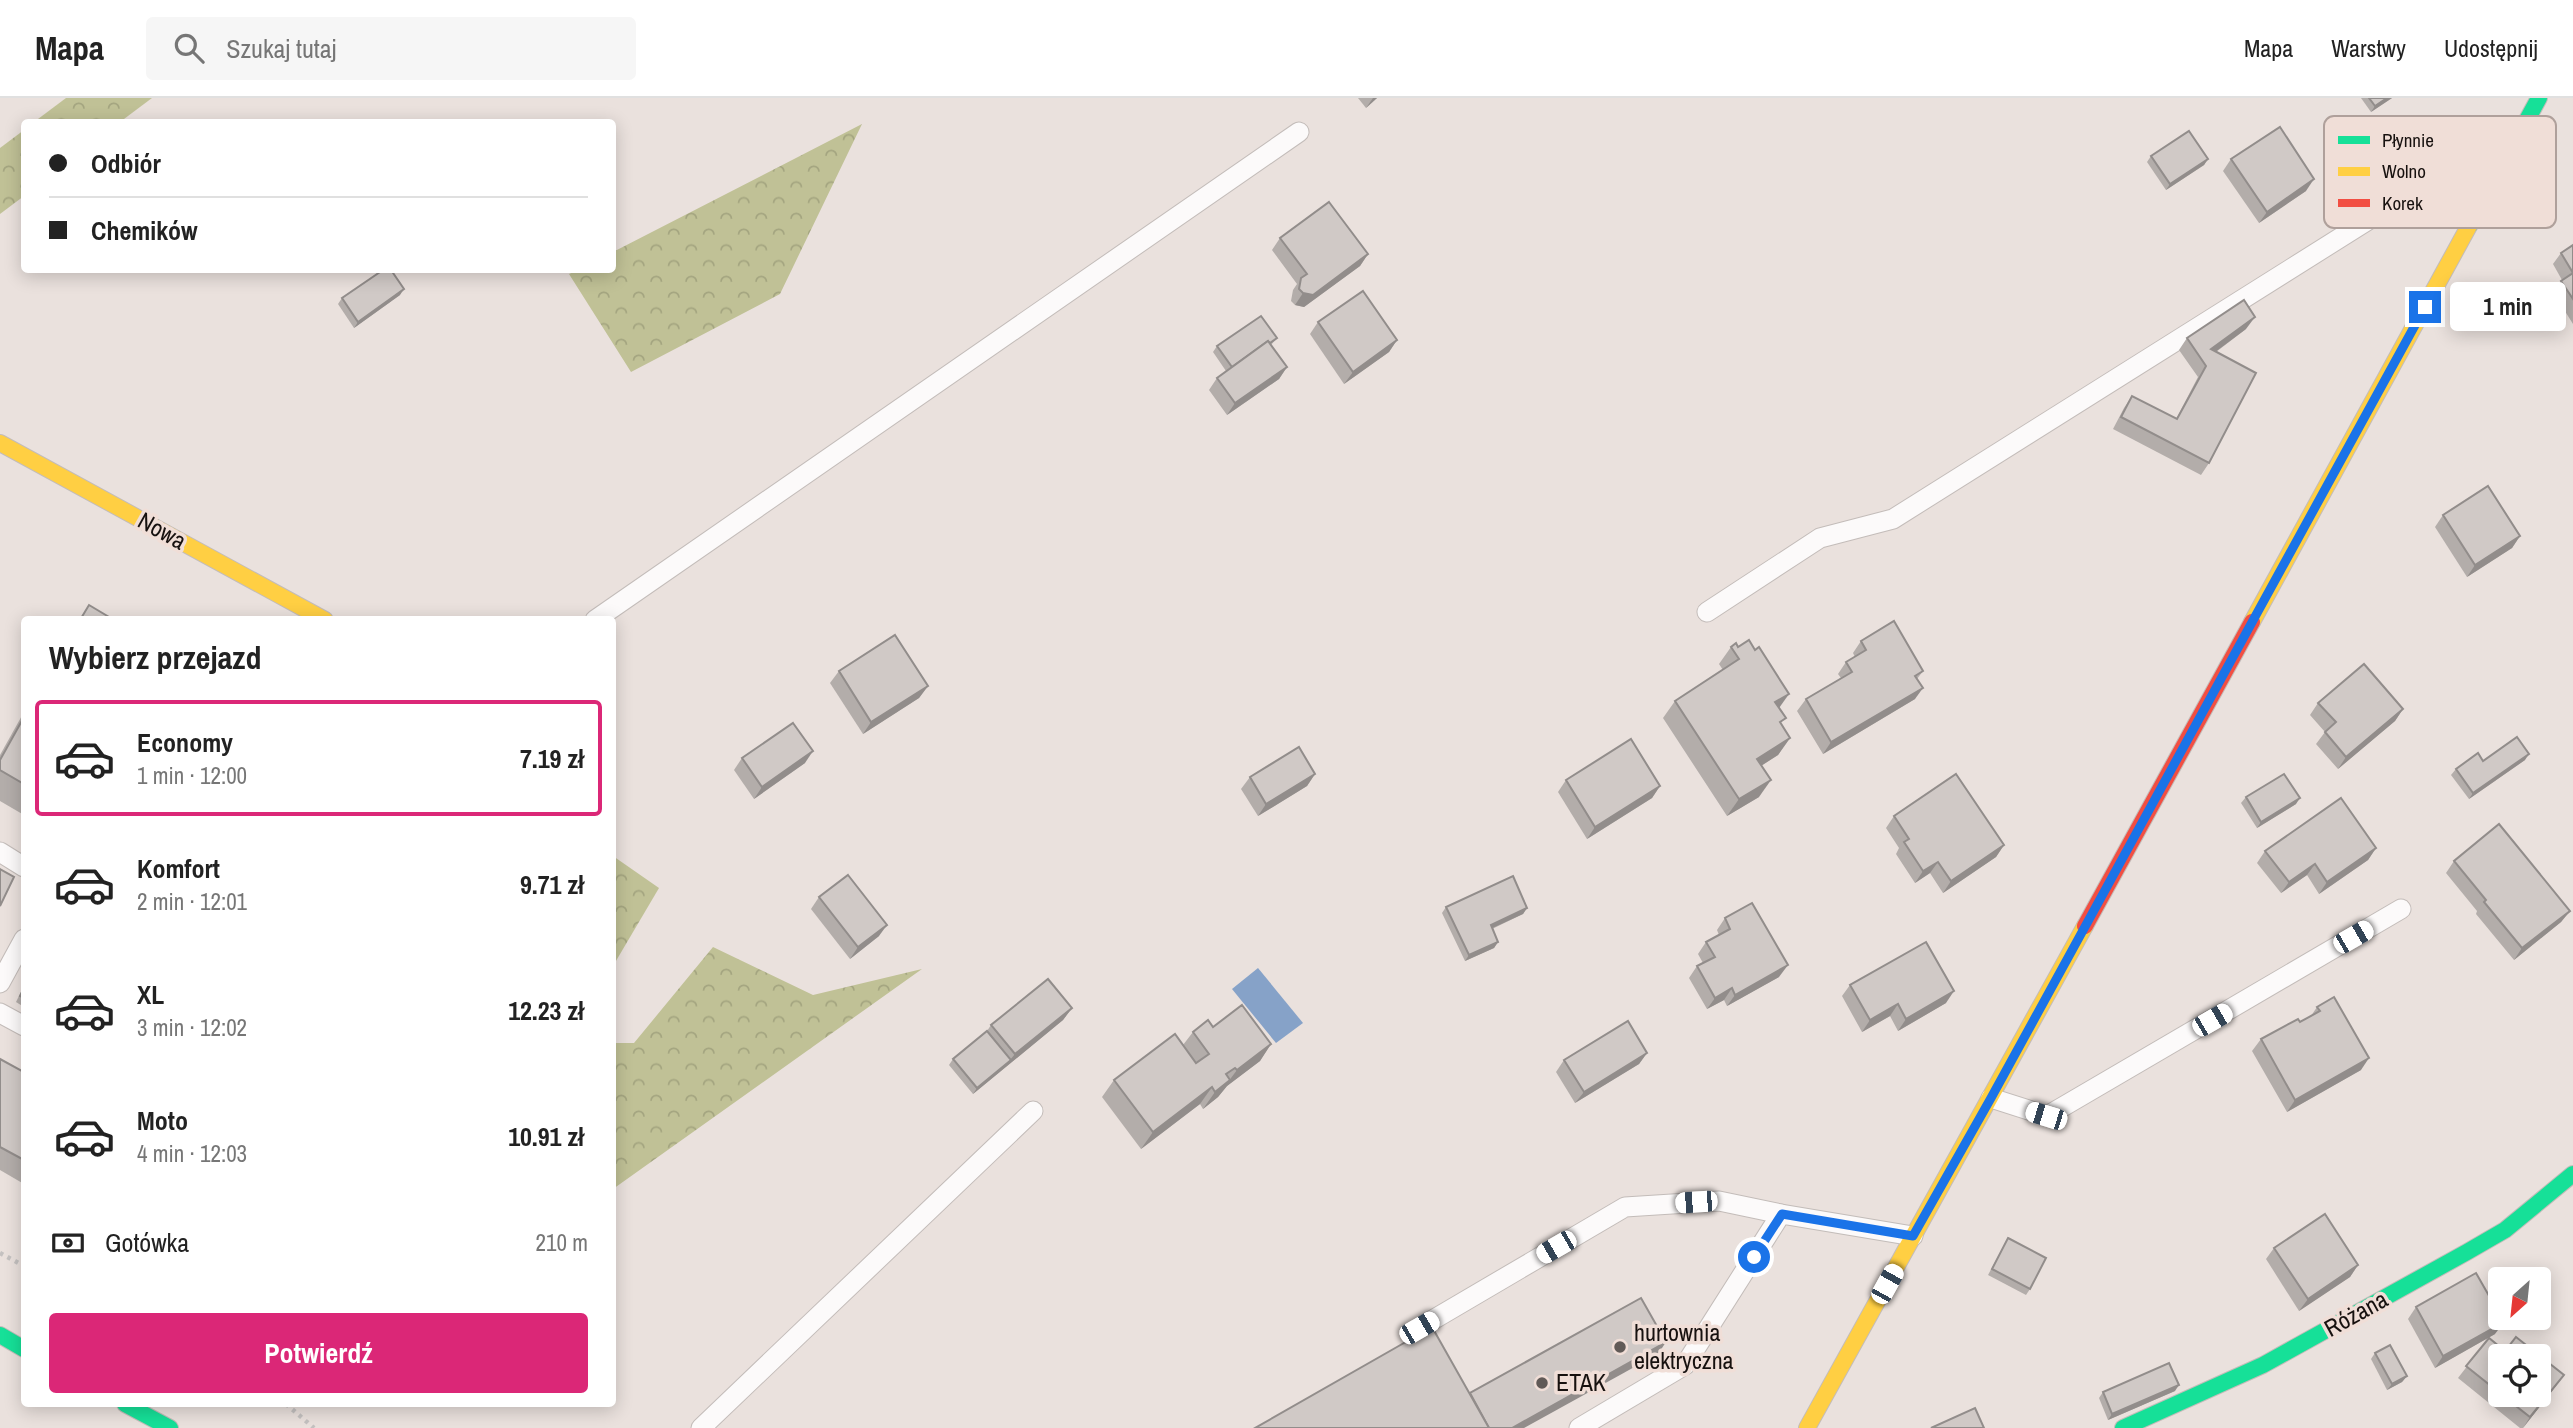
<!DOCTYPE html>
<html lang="pl">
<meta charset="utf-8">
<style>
body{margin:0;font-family:"Archivo Narrow",sans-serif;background:#f6f6f6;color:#222;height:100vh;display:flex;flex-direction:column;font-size:26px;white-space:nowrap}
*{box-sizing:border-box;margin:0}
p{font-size:23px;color:#767676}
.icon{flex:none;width:38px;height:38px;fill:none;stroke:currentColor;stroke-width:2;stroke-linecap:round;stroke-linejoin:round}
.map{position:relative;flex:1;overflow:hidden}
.details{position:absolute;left:21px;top:518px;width:595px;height:791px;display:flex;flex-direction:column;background:#fff;border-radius:7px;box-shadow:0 4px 18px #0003}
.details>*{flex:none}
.top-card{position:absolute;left:21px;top:21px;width:595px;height:154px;border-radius:7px;box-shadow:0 4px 18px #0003;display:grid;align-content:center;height:154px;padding:0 28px;background:#fff}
.needle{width:46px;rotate:207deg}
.buttons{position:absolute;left:2488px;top:1169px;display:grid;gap:14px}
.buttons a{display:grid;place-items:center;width:63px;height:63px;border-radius:7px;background:#fff;box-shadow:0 4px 18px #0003;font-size:35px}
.end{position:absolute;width:32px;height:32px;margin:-16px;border:9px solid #1a73e8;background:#fff;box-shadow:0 0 0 4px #fff}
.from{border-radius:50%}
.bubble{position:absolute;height:49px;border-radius:7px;background:#fff;box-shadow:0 4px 18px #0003;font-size:23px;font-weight:700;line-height:49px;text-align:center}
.car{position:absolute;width:21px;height:42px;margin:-21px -10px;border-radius:9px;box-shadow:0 0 5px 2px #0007;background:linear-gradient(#fff 24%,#345 0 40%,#fff 0 76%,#345 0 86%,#fff 0)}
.top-card b{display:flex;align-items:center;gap:24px;height:66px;font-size:26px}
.top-card b+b{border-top:2px solid #e0e0e0}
.top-card i{width:18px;height:18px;background:#222}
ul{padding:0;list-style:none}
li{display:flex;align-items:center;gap:21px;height:116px;margin:0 14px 10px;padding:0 14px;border:4px solid transparent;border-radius:7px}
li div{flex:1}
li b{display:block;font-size:26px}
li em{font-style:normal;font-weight:700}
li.active{border-color:#db2777}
li>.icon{width:63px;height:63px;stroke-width:1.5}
h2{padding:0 28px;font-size:32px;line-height:84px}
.pay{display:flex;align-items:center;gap:18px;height:77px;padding:0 28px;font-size:26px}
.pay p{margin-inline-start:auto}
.primary-button{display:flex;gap:14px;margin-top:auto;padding:14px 28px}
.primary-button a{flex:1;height:80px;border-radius:7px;background:#db2777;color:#fff;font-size:28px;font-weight:700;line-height:80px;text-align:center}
header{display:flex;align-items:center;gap:42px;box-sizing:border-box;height:98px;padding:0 35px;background:#fff;border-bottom:2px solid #e0e0e0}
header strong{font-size:33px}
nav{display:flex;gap:38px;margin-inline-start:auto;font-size:24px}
.search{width:490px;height:63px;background:#f6f6f6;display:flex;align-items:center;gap:18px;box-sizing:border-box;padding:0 24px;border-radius:7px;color:#767676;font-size:26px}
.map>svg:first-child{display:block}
.forest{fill:url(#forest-crowns)}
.water{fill:#86a2c8}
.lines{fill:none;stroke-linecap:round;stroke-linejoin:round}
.lane-casing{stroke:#c3bcb9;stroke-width:21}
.fast-casing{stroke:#c3bcb9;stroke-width:18}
.slow-casing{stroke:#c3bcb9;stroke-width:18}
.jam-casing{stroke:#c3bcb9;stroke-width:18}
.path{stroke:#c4c1c0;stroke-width:4.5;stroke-dasharray:3.5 5;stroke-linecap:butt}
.lane{stroke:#fcfafa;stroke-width:19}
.fast{stroke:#16e098;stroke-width:16}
.slow{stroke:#ffcf43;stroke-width:16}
.jam{stroke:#f24e42;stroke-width:16}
.wall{fill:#b3adaa;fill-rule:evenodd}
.shaded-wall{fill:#928d8b}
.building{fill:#d0c9c6;stroke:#928d8b;stroke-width:2}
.route{stroke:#1a73e8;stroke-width:9}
.poi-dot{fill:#615a57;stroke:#f0ded7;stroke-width:2.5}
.labels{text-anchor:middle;stroke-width:7;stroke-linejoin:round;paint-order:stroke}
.street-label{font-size:24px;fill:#17110f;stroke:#f0ded7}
.poi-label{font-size:24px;fill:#17110f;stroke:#f0ded7;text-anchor:start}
.key{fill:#f0ded7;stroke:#afa09b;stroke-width:2}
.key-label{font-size:19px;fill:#17110f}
</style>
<header>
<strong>Mapa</strong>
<div class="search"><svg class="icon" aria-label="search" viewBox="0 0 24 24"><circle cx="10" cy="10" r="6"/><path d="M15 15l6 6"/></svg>Szukaj tutaj</div>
<nav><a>Mapa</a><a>Warstwy</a><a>Udostępnij</a></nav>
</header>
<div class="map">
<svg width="2573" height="1330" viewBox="0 0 2573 1330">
<defs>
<pattern id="forest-crowns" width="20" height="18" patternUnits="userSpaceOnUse" patternTransform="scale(1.75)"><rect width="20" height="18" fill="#c0c196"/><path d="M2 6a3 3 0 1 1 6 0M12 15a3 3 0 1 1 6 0" fill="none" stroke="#a4a580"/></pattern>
</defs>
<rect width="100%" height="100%" fill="#eae1dd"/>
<g class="forest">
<path d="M66 0H152L120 24H34Z"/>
<path d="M862 26 780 196 631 274 569 176 578 172H612L613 154Z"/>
<path d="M24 32V98L0 116V50Z"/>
<path d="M613 758 659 790 613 868Z"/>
<path d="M713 849 813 897 922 871 613 1091V945H634Z"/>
</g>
<path class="water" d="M1258 870 1303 925 1276 945 1232 891Z"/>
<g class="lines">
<g class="lane-casing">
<g id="lane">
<path d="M1707 514 1820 440 1893 421 2451 70 2491 89"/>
<path d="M595 522 1299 34"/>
<path d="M0 754 24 769"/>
<path d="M0 885 24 841"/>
<path d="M0 915 24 928"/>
<path d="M1991 1000 2047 1018 2401 811"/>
<path d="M1419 1230 1625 1109 1719 1103 1781 1116"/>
<path d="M701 1330 1033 1013"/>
<path d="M1579 1330 1685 1267 1781 1116 1913 1138"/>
</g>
</g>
<g class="fast-casing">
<g id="fast">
<path d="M2469 128 2539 0"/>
<path d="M0 1237 24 1251"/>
<path d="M125 1306 170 1330"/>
<path d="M2123 1330 2263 1267 2467 1154 2505 1132 2573 1076"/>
</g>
</g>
<g class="slow-casing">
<g id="slow">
<path d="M0 345 325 522"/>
<path d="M2252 524 2469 128"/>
<path d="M1807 1330 2085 828"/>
</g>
</g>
<g class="jam-casing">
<path id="jam" d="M2085 828 2252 524"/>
</g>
<g class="path">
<path d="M0 1155 24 1168"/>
<path d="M286 1306 314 1330"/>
</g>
<use href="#lane" class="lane"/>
<use href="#fast" class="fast"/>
<use href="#slow" class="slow"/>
<use href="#jam" class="jam"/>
</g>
<g class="wall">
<path d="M1358 0H1377L1366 10Z"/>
<path d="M2361 0H2392L2371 14Z"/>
<path d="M2151 58 2208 61 2204 67 2166 92 2147 64Z"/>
<path d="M2231 61 2306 93 2259 125 2223 73Z"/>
<path d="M1280 140 1368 156 1360 168 1304 209 1295 207 1291 203 1293 192 1297 186 1272 152Z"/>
<path d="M2573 147V226L2553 194 2562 182 2553 166 2561 155Z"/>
<path d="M400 197 354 230 338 206 342 200Z"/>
<path d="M1318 224 1397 242 1389 254 1344 286 1310 236Z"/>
<path d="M2246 231 2216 254 2209 365 2201 377 2113 331 2124 310 2132 298 2176 321 2198 279 2179 252 2187 240Z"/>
<path d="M1277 240 1271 247 1287 269 1279 281 1227 317 1209 292 1217 280 1226 273 1213 254 1217 248Z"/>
<path d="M2443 417 2520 438 2512 450 2467 479 2435 429Z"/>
<path d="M1861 543 1923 573 1917 581 1915 601 1823 656 1797 613 1806 601 1841 580 1838 576 1846 564 1855 559 1853 555Z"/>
<path d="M1731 549 1779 610 1781 626 1790 640 1778 657 1761 668 1759 699 1727 718 1663 620 1675 603 1723 572 1719 566Z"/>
<path d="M839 573 928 588 919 600 863 636 830 585Z"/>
<path d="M2318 605 2403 611 2395 623 2338 671 2316 646 2325 634 2310 617Z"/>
<path d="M24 614V717L0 703V657Z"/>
<path d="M742 660 805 665 754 701 734 672Z"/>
<path d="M2525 662 2469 701 2451 677 2456 671 2483 663Z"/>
<path d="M1315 676 1307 688 1258 718 1241 691 1250 679Z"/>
<path d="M1566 682 1660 688 1652 700 1587 741 1558 694Z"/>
<path d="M2246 699 2296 706 2257 730 2241 705Z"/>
<path d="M1894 718 2004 747 1996 759 1943 795 1930 775 1915 785 1896 756 1899 750 1886 730Z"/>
<path d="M2376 750 2368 762 2319 796 2307 777 2281 795 2257 765 2265 753Z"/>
<path d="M2454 763 2570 813 2561 824 2514 862 2476 816 2477 813 2446 775Z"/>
<path d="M819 799 879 838 850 861 811 811Z"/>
<path d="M1446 809 1527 810 1523 816 1492 831 1498 844 1494 850 1465 863 1442 815Z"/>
<path d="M1725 820 1779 879 1727 908 1724 902 1707 911 1689 880 1697 868 1703 865 1698 856 1706 844 1719 837 1717 832Z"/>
<path d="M1850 887 1946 905 1898 933 1890 918 1862 934 1842 898Z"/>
<path d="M24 888V909L16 904Z"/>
<path d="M2317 909 2361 972 2287 1014 2252 953 2261 941 2300 924 2311 918Z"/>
<path d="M1072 910 1063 922 973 996 949 967 953 961 987 933 991 927Z"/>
<path d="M1213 929 1271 946 1260 963 1227 988 1218 999 1203 1011 1200 1006 1141 1051 1102 999 1114 982 1183 947 1193 934Z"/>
<path d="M1647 955 1639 966 1575 1005 1556 974 1564 962Z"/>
<path d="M0 961 24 974V1086L0 1072Z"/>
<path d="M2008 1140 2030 1191 2026 1197 1988 1177Z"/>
<path d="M2274 1150 2358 1167 2350 1179 2299 1213 2266 1161Z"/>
<path d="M2416 1209 2495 1236 2435 1270 2408 1221Z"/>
<path d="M2516 1239 2564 1277 2523 1330H2520L2458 1280 2489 1240 2505 1253ZM2501 1258H2539V1297H2501Z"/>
<path d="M2375 1255 2407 1278 2402 1284 2387 1292 2371 1261Z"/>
<path d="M2175 1293 2108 1322 2099 1300 2103 1294Z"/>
</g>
<g class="shaded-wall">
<path d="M1373 0H1377L1366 10Z"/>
<path d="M2387 0H2392L2371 14 2375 8Z"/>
<path d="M2208 61 2204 67 2166 92 2170 86Z"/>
<path d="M2314 81 2306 93 2259 125 2267 114Z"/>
<path d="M1368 156 1360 168 1304 209 1295 207 1303 195Z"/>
<path d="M404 191 400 197 354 230 358 224Z"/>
<path d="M2255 219 2246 231 2203 263 2211 251Z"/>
<path d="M1397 242 1389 254 1344 286 1353 274Z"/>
<path d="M1287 269 1279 281 1227 317 1235 305Z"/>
<path d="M2520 438 2512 450 2467 479 2475 467Z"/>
<path d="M928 588 919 600 863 636 871 624Z"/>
<path d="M1923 590 1915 601 1823 656 1831 644Z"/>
<path d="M1789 596 1777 613 1775 604Z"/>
<path d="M2403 611 2395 623 2338 671 2346 659Z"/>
<path d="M1790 640 1778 657 1745 678 1757 661Z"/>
<path d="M813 653 805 665 754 701 762 689Z"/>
<path d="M2529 656 2525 662 2469 701 2473 695Z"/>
<path d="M1315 676 1307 688 1258 718 1266 706Z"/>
<path d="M1771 682 1759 699 1727 718 1739 701Z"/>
<path d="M1660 688 1652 700 1587 741 1595 729Z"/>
<path d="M2300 700 2296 706 2257 730 2261 724Z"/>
<path d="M2004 747 1996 759 1943 795 1951 783Z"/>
<path d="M2376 750 2368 762 2319 796 2327 784Z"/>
<path d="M1938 764 1930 775 1915 785 1923 773Z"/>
<path d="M2315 766 2307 777 2281 795 2289 784Z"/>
<path d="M1527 810 1523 816 1486 833 1491 827Z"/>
<path d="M2570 813 2561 824 2514 862 2522 850Z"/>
<path d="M887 827 879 838 850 861 858 849Z"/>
<path d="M1498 844 1494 850 1465 863 1469 857Z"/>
<path d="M1788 867 1779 879 1727 908 1735 897Z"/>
<path d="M1732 890 1724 902 1707 911 1715 900Z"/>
<path d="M1954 893 1946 905 1898 933 1906 921Z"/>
<path d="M1898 906 1890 918 1862 934 1870 922Z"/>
<path d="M1072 910 1063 922 973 996 977 990 1010 962 1015 956Z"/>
<path d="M1271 946 1260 963 1227 988 1218 999 1203 1011 1215 994 1228 984 1237 972Z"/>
<path d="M1647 955 1639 966 1575 1005 1584 994Z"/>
<path d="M2369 960 2361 972 2287 1014 2295 1002Z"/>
<path d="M1212 989 1200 1006 1141 1051 1153 1034Z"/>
<path d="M2358 1167 2350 1179 2299 1213 2308 1201Z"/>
<path d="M2504 1224 2495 1236 2435 1270 2443 1258Z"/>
<path d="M1666 1244 1658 1256 1524 1330H1512Z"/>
<path d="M2564 1277 2555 1289 2523 1330 2530 1319Z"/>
<path d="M2407 1278 2402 1284 2387 1292 2392 1286Z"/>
<path d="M2179 1287 2175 1293 2108 1322 2112 1316Z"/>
</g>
<g class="building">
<path d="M2369 0H2387L2375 8Z"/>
<path d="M2280 29 2314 81 2267 114 2231 61Z"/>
<path d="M2189 33 2208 61 2170 86 2151 58Z"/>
<path d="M1329 104 1368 156 1313 197 1303 195 1299 191 1301 180 1307 176 1280 140Z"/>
<path d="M2573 147V175L2561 155Z"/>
<path d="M383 172H391L404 191 358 224 342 200Z"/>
<path d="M2573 175V201L2561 183Z"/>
<path d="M1363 193 1397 242 1353 274 1318 224Z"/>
<path d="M2244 202 2255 219 2211 251 2256 275 2209 365 2121 319 2132 298 2177 321 2206 268 2187 240Z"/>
<path d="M1261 218 1277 240 1270 245 1268 243 1232 269 1217 248Z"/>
<path d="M1268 243 1287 269 1235 305 1217 280Z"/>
<path d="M2488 388 2520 438 2475 467 2443 417Z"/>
<path d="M89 507 114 522H80Z"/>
<path d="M1894 523 1923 573 1915 578 1923 590 1831 644 1806 601 1852 574 1846 564 1866 552 1861 543Z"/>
<path d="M895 537 928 588 871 624 839 573Z"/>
<path d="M1749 542 1755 552 1759 549 1789 596 1775 604 1786 620 1780 624 1790 640 1757 661 1771 682 1739 701 1675 603 1739 561 1731 549 1736 545 1738 549Z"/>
<path d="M2364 566 2403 611 2346 659 2325 634 2336 624 2318 605Z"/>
<path d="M24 619V686L0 672V662Z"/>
<path d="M793 625 813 653 762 689 742 660Z"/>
<path d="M2517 639 2529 656 2473 695 2456 671 2478 655 2483 663Z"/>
<path d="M1631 641 1660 688 1595 729 1566 682Z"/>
<path d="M1299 649 1315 676 1266 706 1250 679Z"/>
<path d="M1956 676 2004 747 1951 783 1938 764 1923 773 1904 744 1909 741 1894 718Z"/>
<path d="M2284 676 2300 700 2261 724 2246 699Z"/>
<path d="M2341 700 2376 750 2327 784 2315 766 2289 784 2265 753Z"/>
<path d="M2499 726 2570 813 2522 850 2484 804 2486 802 2454 763Z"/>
<path d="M0 771 14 779 0 808Z"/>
<path d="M848 777 887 827 858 849 819 799Z"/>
<path d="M1513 778 1527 810 1491 827 1498 844 1469 857 1446 809Z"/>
<path d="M1752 805 1788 867 1735 897 1732 890 1715 900 1697 868 1715 859 1706 844 1730 831 1725 820Z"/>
<path d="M1926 844 1954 893 1906 921 1898 906 1870 922 1850 887Z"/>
<path d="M1048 881 1072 910 1015 956 991 927Z"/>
<path d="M24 890V900L20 898Z"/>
<path d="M2334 899 2369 960 2295 1002 2261 941 2298 921 2300 924 2320 913 2317 909Z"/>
<path d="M1242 907 1271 946 1237 972 1235 970 1226 976 1230 982 1215 994 1212 989 1153 1034 1114 982 1175 936 1196 965 1209 956 1193 934 1208 922 1213 929Z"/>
<path d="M1628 923 1647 955 1584 994 1564 962Z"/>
<path d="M987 933 1011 962 977 990 953 961Z"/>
<path d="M0 961 24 974V1062L0 1049Z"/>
<path d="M2325 1116 2358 1167 2308 1201 2274 1150Z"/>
<path d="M2008 1140 2046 1160 2030 1191 1992 1171Z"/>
<path d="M2476 1175 2504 1224 2443 1258 2416 1209Z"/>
<path d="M1641 1200 1666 1244 1512 1330H1489L1470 1295Z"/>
<path d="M1432 1229 1489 1330H1255Z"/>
<path d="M2516 1239 2564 1277 2530 1319 2502 1297H2539V1258H2501V1296L2466 1268 2489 1240 2505 1253Z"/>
<path d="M2390 1247 2407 1278 2392 1286 2375 1255Z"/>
<path d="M2169 1265 2179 1287 2112 1316 2103 1294Z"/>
<path d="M1975 1310 1984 1330H1931Z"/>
</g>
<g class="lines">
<path class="route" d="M1754 1159 1782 1116 1913 1138 1991 1000 2425 209"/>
</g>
<g class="poi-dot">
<circle cx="1620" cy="1249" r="7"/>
<circle cx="1542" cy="1285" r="7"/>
</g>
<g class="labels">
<g class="street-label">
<text transform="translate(162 433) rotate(29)" y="8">Nowa</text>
<text transform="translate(2356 1216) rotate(-29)" y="8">Różana</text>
</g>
<g class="poi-label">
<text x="1634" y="1243">hurtownia<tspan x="1634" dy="28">elektryczna</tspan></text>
<text x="1556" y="1293">ETAK</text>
</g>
</g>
<rect x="2324" y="18" width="232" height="112" rx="10" class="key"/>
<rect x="2338" y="38" width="32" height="8" fill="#16e098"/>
<rect x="2338" y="69" width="32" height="9" fill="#ffcf43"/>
<rect x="2338" y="101" width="32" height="8" fill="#f24e42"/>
<g class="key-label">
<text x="2382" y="49">Płynnie</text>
<text x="2382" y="80">Wolno</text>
<text x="2382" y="112">Korek</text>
</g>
</svg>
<div class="buttons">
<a><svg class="needle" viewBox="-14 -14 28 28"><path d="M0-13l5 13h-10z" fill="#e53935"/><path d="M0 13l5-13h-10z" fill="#767676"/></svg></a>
<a><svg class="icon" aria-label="locate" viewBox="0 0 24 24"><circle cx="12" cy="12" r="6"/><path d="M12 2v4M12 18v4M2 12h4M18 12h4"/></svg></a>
</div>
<i class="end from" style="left:1754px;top:1159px"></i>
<i class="end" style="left:2425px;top:209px"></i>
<div class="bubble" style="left:2450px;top:184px;width:116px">1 min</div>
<i class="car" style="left:2353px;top:839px;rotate:60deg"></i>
<i class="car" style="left:2212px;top:922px;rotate:60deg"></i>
<i class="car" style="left:2046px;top:1018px;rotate:287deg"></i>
<i class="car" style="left:1696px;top:1104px;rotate:266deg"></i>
<i class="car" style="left:1556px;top:1149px;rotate:240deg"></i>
<i class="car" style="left:1887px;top:1186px;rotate:29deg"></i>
<i class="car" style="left:1419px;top:1230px;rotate:60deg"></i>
<div class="top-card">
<b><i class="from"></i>Odbiór</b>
<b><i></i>Chemików</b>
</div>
<section class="details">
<h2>Wybierz przejazd</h2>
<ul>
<li class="active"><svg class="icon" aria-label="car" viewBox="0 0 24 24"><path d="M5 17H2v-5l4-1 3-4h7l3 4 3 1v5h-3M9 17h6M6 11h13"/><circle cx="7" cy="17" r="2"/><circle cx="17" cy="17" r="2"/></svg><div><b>Economy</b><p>1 min · 12:00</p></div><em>7.19 zł</em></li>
<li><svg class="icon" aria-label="car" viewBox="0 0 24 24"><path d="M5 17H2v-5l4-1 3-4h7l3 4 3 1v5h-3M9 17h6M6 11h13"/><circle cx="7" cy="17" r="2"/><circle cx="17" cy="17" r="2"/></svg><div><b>Komfort</b><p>2 min · 12:01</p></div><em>9.71 zł</em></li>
<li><svg class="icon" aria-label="car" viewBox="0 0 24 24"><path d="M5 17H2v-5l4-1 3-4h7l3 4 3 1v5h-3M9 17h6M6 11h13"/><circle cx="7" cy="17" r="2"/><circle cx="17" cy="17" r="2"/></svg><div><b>XL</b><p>3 min · 12:02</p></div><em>12.23 zł</em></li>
<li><svg class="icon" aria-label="car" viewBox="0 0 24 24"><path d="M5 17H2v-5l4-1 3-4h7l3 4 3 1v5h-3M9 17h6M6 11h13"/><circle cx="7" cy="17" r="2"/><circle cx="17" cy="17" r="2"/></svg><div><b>Moto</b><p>4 min · 12:03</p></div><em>10.91 zł</em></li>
</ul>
<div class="pay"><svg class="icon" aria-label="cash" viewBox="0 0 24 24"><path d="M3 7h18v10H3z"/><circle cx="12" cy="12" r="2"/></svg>Gotówka<p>210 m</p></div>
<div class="primary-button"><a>Potwierdź</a></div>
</section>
</div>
